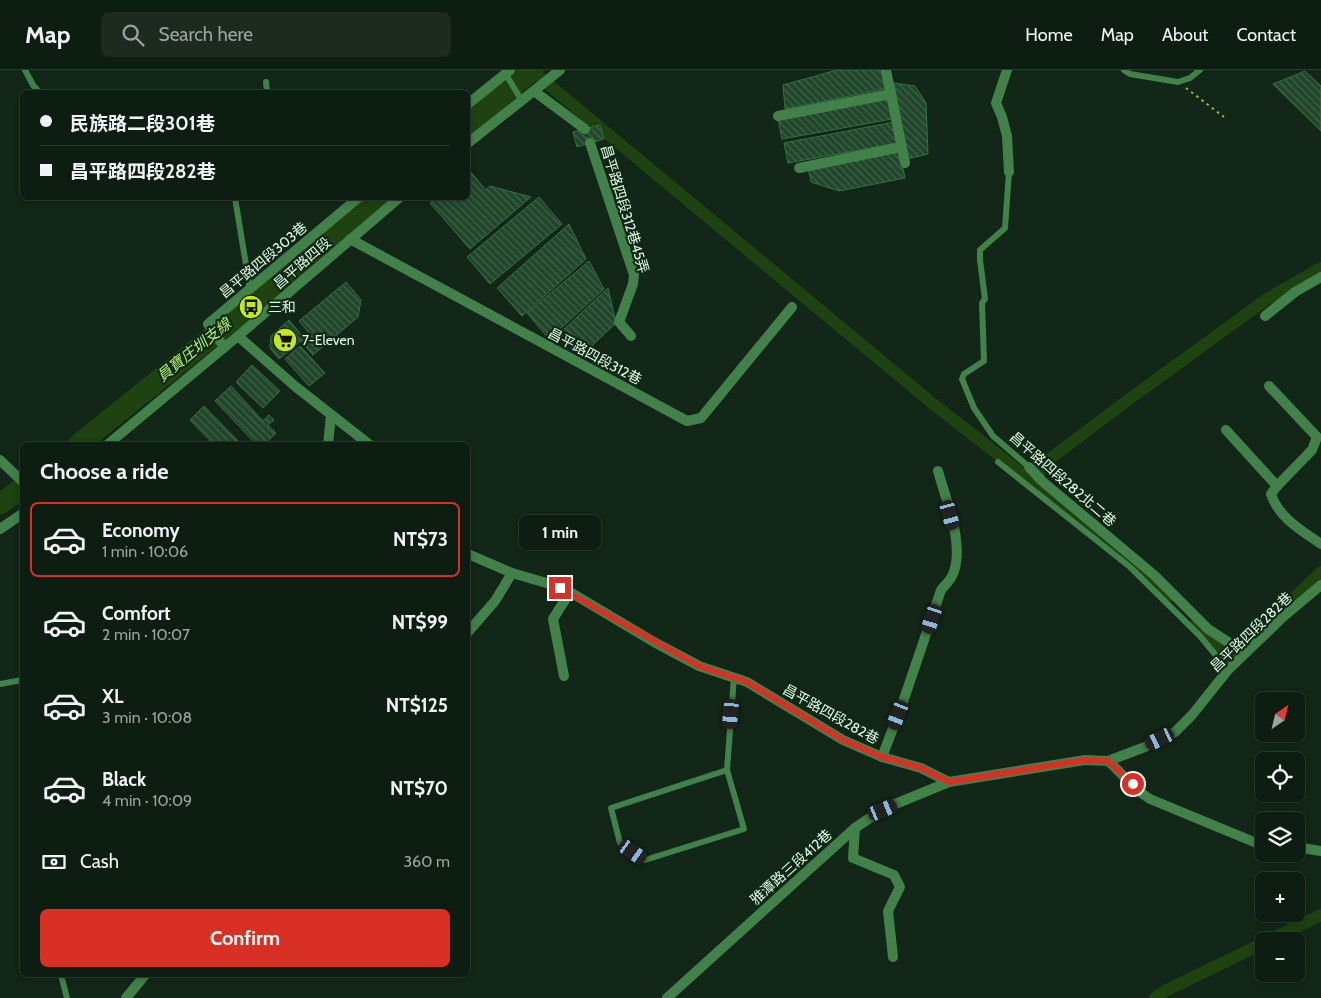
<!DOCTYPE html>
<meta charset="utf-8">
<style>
body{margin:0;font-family:Cabin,"Noto Sans TC",sans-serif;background:#1c2a1f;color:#f1f3f6;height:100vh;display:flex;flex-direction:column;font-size:19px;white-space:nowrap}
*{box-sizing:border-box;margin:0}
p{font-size:16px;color:#9ba29f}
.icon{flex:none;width:28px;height:28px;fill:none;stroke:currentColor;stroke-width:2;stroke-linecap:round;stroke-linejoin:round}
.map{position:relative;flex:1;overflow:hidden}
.panel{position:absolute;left:20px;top:372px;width:450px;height:535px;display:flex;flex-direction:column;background:#0e1d11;border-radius:8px;box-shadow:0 2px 8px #0003,0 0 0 1px #2e3b31}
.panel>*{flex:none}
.top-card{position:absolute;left:20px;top:20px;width:450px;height:110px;border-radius:8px;box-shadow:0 2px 8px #0003,0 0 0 1px #2e3b31;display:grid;align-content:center;height:110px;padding:0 20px;background:#0e1d11}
.needle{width:32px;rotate:35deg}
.controls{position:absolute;left:1255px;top:622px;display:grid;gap:10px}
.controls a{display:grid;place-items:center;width:50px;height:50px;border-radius:8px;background:#0e1d11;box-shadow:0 2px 8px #0003,0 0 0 1px #2e3b31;font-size:25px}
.end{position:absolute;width:22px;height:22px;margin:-11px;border:6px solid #d93025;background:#fff;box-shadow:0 0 0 2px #fff}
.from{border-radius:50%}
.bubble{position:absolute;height:35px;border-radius:8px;background:#0e1d11;box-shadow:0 2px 8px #0003,0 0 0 1px #2e3b31;font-size:16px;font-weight:700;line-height:35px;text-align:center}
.car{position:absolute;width:15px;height:30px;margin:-15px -8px;border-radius:6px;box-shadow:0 0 4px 1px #0007;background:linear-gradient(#222 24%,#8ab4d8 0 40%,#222 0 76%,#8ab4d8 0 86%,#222 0)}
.top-card b{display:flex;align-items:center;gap:18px;height:48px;font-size:19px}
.top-card b+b{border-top:1px solid #2e3b31}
.top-card i{width:12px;height:12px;background:#f1f3f6}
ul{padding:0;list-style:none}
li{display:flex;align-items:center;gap:15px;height:75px;margin:0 10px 8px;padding:0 10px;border:2px solid transparent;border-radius:8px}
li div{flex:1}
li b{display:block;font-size:19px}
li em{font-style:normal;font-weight:700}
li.selected{border-color:#d93025}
li>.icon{width:45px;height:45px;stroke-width:1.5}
h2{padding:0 20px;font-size:22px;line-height:60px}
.pay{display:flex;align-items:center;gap:12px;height:55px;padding:0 20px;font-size:19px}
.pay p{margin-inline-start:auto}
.action{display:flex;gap:10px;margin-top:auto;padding:10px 20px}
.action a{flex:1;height:58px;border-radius:8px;background:#d93025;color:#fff;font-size:20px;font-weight:700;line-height:58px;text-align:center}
header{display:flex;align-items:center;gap:30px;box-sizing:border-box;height:70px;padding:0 25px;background:#0e1d11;border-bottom:1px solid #2e3b31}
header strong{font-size:24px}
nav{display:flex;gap:28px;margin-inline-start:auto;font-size:18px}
.search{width:350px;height:45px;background:#1c2a1f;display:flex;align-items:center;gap:12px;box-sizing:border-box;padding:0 18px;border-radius:8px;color:#9ba29f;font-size:19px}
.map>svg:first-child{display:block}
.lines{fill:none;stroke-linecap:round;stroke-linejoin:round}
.canal{stroke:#1e4210;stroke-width:12}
.river{stroke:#1e4210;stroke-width:21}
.building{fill:url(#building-back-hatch);stroke:#346f45}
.path{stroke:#acaf3c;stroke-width:2;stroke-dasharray:2.5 4;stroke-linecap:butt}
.service{stroke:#42814a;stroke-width:6}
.minor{stroke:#42814a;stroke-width:10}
.tertiary{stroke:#42814a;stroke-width:10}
.route{stroke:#d93025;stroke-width:6}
.labels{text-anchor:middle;stroke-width:4.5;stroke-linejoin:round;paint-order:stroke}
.street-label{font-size:14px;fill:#dbfce2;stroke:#122717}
.poi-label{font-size:14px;fill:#dbfce2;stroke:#122717;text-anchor:start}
.water-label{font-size:15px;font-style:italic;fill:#acf273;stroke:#122717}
</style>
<header>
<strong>Map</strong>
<div class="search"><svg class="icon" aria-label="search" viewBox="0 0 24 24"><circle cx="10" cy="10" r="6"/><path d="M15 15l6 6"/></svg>Search here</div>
<nav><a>Home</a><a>Map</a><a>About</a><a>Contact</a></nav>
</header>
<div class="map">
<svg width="1321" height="928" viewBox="0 0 1321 928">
<defs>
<pattern id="building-back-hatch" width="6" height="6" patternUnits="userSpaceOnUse" patternTransform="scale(1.25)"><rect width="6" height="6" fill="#20462b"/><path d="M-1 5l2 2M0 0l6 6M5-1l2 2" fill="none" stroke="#406249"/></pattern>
</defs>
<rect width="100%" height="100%" fill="#122717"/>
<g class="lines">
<g class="canal">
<path d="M532 1 932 333 1032 411 1152 510 1168 526"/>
<path d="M1032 411 1051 388 1128 330 1267 229 1321 198"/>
<path d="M1196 554 1231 589 1321 502"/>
<path d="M1267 871 1321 845"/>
<path d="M1155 928 1167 920 1264 873"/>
</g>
<g class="river">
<path d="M468 54 533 0"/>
<path d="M78 375 240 244 379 128"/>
<path d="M0 434 22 418"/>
</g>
</g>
<g class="building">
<path d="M837 0H881L885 19 785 39 783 15Z"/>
<path d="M1305 1 1321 16V61L1273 14Z"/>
<path d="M894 13 915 16 926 33 928 84 907 89Z"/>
<path d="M888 28 892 49 782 69 778 49Z"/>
<path d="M894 52 898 73 788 93 784 73Z"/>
<path d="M600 55 604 69 577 77 573 62Z"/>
<path d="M899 80 905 108 839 121 811 112 808 97Z"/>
<path d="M469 100 486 120 490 116 531 127 470 179 430 133 437 128H468V102Z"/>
<path d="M539 127 562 154 490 214 467 187Z"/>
<path d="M569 154 586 189 522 246 497 218Z"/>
<path d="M589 191 604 219 549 269 527 243Z"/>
<path d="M346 212 361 230 358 247 313 285 301 271 310 264 299 251Z"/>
<path d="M608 218 616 253 582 285 560 263Z"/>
<path d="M289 250 304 268 279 289 270 278 271 266Z"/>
<path d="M300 276 325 303 309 316 285 289Z"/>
<path d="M252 295 280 321 263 338 236 312Z"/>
<path d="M231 316 263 351 269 345 274 350 268 355 276 363 264 375H257L215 331Z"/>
<path d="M204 336 242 375H214L190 350Z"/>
</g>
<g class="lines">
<path class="path" d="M1186 18 1224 47"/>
<g class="service">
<path d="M25 0 33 15 39 22"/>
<path d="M1124 0 1130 4 1178 12 1190 8 1200 0"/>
<path d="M505 3 522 31"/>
<path d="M266 12 267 22"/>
<path d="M104 22H105"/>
<path d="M1009 102 1005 158 980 180V190L985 229 982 233 984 291 964 304 962 309 974 338 993 366 1029 397"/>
<path d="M235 128 250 219"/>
<path d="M998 392 1130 497 1200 566 1228 600"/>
<path d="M0 614 22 610"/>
<path d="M727 700 611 738 620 773 645 790 744 759 727 700 734 607"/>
<path d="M61 905 67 928"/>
</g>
<g class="minor">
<path d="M886 0 905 93"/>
<path d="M1007 0 996 33 1002 47 1007 66 1009 102"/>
<path d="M534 21 585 59"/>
<path d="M468 34 510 0"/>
<path d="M778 46 891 24"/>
<path d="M590 73 634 205 633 214 619 252 631 266"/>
<path d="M799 98 901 77"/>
<path d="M350 169 687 351 701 348 792 237"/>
<path d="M1265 246 1295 222 1321 207"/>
<path d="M238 266 296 317 370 375"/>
<path d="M224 277 208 254 358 128"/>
<path d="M1269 316 1317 367 1312 380 1277 416"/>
<path d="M1226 360 1277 416 1271 424C1279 448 1301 460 1321 474"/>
<path d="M328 375 331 345"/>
<path d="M0 390 22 411"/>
<path d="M1029 397 1042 411 1154 505 1208 559 1234 576"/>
<path d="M468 484 512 503 550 514 570 522 654 572 699 596 747 612 843 670 882 687 921 698 949 712 1085 690 1108 691 1145 677 1175 662 1192 645 1228 600 1283 547 1321 515"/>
<path d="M468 562 495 531 512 503"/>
<path d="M564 606 553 549 570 522"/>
<path d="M882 687 903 632 941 520C945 515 951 510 953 504 965 475 946 430 938 401"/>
<path d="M1108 691C1122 703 1134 720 1150 729L1254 772 1264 773"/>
<path d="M855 758 853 788 894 805 900 817 888 841 893 887"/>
<path d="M1296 777 1321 781"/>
<path d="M126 928 145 905"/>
<path d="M667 928 855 758 883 739 949 712"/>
</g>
<g class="tertiary">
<path d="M468 73 560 0"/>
<path d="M107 375 238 266 399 128"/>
<path d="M0 459 22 444"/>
</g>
</g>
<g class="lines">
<path class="route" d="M560 518 699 596 747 612 843 670 882 687 921 698 949 712 1085 690 1108 691 1133 714"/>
</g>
<defs>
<g id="bus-disc" transform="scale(1.25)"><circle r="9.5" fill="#c2e919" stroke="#122717"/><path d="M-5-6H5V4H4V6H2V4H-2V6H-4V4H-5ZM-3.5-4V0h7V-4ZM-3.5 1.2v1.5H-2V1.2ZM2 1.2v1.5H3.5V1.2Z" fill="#111"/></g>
<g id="supermarket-disc" transform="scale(1.25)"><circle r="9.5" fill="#c2e919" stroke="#122717"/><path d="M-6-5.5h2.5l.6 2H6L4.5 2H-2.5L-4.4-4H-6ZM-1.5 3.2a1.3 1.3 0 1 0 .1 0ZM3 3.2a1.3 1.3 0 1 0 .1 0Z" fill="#111"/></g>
</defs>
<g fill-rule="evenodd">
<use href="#bus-disc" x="251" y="237"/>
<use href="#supermarket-disc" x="285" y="270"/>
</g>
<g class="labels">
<g class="street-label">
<text transform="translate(625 139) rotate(73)" y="5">昌平路四段312巷45弄</text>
<text transform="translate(263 190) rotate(-40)" y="5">昌平路四段303巷</text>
<text transform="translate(302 193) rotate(-41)" y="5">昌平路四段</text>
<text transform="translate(595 286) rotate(28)" y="5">昌平路四段312巷</text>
<text transform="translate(1063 409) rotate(41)" y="5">昌平路四段282北二巷</text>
<text transform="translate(1251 562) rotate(-44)" y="5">昌平路四段282巷</text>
<text transform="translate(831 644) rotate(29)" y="5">昌平路四段282巷</text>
<text transform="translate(791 797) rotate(-42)" y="5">雅潭路三段412巷</text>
</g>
<g class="poi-label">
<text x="268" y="242">三和</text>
<text x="302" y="275">7-Eleven</text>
</g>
<g class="water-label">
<text transform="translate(194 280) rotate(-39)" y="5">員寶庄圳支線</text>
</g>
</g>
</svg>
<div class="controls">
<a><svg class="needle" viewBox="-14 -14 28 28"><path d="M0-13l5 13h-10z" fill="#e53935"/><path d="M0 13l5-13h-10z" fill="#9ba29f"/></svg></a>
<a><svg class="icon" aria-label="locate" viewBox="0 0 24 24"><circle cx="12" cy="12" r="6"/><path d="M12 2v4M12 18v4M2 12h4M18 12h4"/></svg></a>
<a><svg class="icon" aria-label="layers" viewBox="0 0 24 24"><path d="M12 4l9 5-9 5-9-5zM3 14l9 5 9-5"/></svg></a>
<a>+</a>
<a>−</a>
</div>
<i class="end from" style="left:1133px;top:714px"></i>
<i class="end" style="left:560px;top:518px"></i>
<div class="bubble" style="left:519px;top:445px;width:82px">1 min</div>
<i class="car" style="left:950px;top:445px;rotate:165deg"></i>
<i class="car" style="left:932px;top:549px;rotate:198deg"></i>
<i class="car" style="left:731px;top:644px;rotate:185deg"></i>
<i class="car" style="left:898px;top:645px;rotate:201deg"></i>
<i class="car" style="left:1160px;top:669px;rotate:244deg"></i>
<i class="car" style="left:883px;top:740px;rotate:68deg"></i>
<i class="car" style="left:633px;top:782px;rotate:125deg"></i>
<div class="top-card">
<b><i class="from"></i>民族路二段301巷</b>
<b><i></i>昌平路四段282巷</b>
</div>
<section class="panel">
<h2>Choose a ride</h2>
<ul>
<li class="selected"><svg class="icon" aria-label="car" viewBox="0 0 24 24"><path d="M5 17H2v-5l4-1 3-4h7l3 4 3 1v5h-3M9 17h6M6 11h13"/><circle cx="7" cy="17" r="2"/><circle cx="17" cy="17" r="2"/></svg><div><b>Economy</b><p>1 min · 10:06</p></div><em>NT$73</em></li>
<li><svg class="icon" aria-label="car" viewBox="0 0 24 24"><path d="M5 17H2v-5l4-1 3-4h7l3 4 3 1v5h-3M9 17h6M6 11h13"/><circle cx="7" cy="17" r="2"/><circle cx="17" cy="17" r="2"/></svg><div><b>Comfort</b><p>2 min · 10:07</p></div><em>NT$99</em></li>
<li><svg class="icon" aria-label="car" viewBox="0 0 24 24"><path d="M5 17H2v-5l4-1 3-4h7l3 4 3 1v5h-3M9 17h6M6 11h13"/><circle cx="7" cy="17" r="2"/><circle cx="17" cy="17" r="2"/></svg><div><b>XL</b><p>3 min · 10:08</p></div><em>NT$125</em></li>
<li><svg class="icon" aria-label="car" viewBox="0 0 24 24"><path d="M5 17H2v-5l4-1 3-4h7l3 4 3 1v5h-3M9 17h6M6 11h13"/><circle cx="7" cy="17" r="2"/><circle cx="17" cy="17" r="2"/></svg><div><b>Black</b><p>4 min · 10:09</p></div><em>NT$70</em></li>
</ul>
<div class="pay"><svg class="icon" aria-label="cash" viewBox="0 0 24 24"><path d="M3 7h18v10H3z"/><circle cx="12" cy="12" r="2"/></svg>Cash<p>360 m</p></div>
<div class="action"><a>Confirm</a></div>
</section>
</div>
